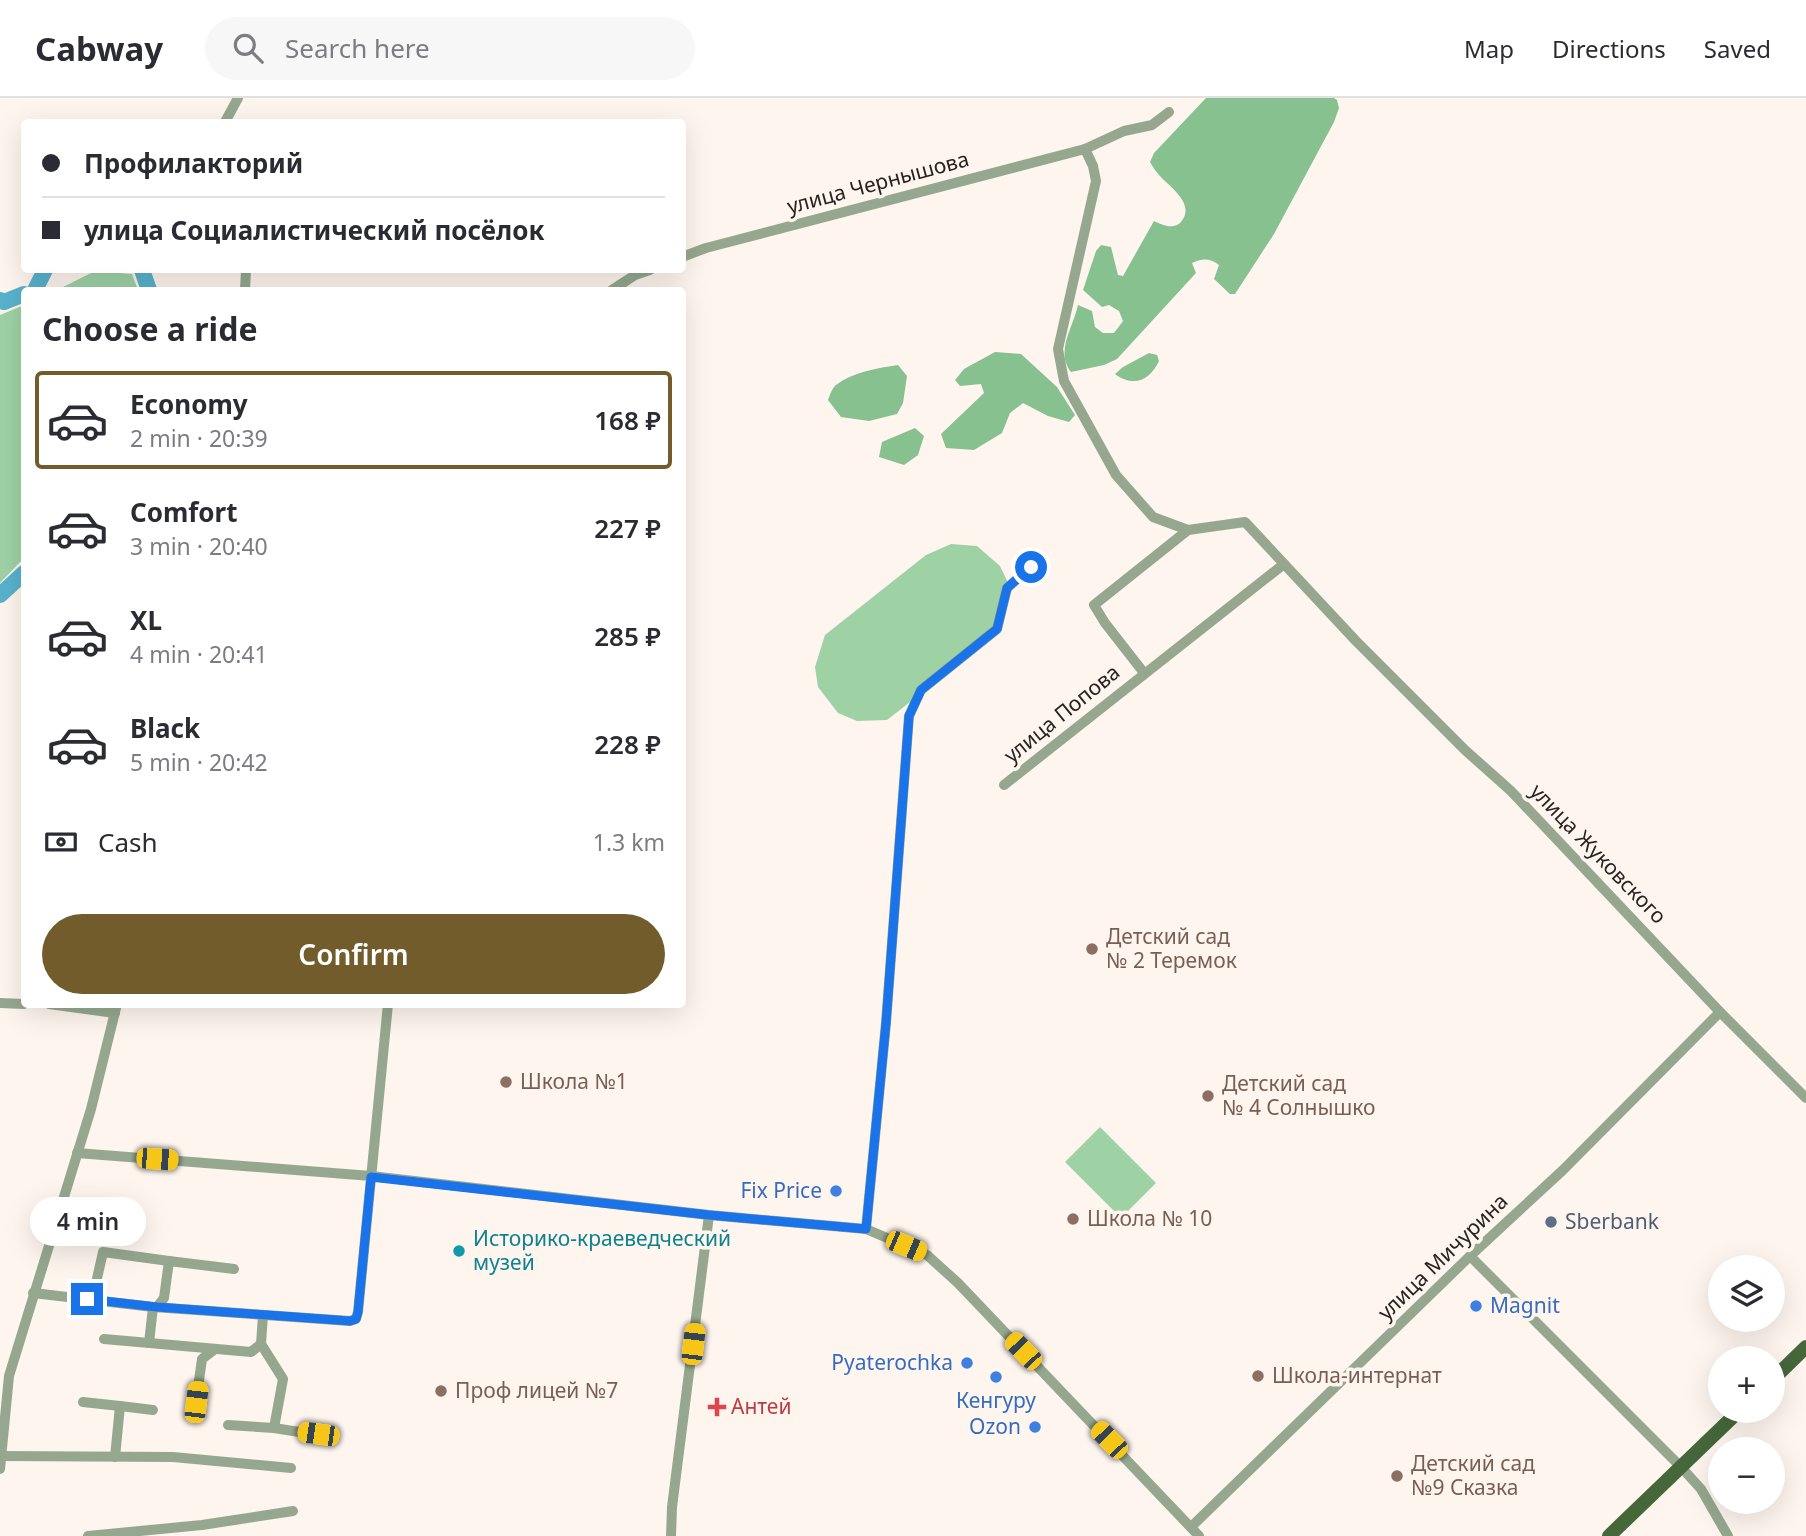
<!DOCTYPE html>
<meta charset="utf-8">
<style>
body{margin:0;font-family:"Noto Sans",sans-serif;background:#f7f7f7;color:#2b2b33;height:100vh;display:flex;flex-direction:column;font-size:26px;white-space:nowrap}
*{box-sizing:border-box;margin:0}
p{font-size:23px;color:#7c7c81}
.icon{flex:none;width:38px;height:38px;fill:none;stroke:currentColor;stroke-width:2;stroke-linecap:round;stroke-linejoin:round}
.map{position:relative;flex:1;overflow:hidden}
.drawer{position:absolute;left:21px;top:189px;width:665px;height:721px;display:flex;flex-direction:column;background:#fff;border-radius:7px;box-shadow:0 7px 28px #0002}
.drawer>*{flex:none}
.top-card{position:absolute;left:21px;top:21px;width:665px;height:154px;border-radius:7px;box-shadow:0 7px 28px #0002;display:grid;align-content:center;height:154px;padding:0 21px;background:#fff}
.fabs{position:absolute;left:1708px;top:1157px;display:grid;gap:14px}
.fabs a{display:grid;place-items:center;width:77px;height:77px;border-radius:50%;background:#fff;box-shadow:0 7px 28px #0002;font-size:35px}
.end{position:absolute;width:32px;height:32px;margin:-16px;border:9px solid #1a73e8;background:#fff;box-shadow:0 0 0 4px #fff}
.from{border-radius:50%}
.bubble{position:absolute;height:49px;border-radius:24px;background:#fff;box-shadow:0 7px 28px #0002;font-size:23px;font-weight:600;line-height:49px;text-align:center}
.car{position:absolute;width:21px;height:42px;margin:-21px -10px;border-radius:9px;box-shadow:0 0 5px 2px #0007;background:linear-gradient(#f5c518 24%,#345 0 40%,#f5c518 0 76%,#345 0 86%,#f5c518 0)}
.top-card b{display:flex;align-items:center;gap:24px;height:66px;font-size:26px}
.top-card b+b{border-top:2px solid #e1e1e2}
.top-card i{width:18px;height:18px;background:#2b2b33}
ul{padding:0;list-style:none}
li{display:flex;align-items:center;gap:21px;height:98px;margin:0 14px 10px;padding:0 7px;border:4px solid transparent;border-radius:7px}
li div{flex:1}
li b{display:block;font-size:26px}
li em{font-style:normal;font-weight:600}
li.active{border-color:#725c2c}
li>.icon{width:63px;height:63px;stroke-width:1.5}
h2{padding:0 21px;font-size:32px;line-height:84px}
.pay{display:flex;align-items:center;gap:18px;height:77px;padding:0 21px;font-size:26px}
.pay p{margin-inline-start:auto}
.action{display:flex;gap:14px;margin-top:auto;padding:14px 21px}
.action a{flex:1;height:80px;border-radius:42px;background:#725c2c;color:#fff;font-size:28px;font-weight:600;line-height:80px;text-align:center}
header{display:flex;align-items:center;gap:42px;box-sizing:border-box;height:98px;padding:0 35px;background:#fff;border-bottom:2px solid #e1e1e2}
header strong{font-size:33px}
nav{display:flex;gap:38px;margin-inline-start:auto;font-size:24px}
.search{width:490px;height:63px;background:#f7f7f7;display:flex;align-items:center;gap:18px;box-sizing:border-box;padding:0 24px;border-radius:38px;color:#7c7c81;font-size:26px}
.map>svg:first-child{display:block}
.green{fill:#9ed2a5}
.forest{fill:#86c18f}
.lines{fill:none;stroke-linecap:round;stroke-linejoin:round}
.river{stroke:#58b2cc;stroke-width:16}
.minor{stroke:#95a88f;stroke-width:10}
.major{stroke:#45673a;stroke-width:14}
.route{stroke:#1a73e8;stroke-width:9}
.education-dot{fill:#8d6e63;stroke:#fef5ee;stroke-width:2.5}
.shop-dot{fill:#3f7fe0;stroke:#fef5ee;stroke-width:2.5}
.service-dot{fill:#5c6f8a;stroke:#fef5ee;stroke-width:2.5}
.culture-dot{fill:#0f9aa8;stroke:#fef5ee;stroke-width:2.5}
.health-dot{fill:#e0444e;stroke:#fef5ee;stroke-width:2.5}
.labels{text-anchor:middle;stroke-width:7;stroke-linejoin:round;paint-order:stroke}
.street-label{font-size:21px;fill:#272321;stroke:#fef5ee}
.education-label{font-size:21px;fill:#785e54;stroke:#fef5ee;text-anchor:start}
.shop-label{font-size:21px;fill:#366cbe;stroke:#fef5ee;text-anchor:end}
.service-label{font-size:21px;fill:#4e5e75;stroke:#fef5ee;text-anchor:start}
.culture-label{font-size:21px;fill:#0d838f;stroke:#fef5ee;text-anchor:start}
.health-label{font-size:21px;fill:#be3a42;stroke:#fef5ee;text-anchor:start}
</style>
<header>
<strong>Cabway</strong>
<div class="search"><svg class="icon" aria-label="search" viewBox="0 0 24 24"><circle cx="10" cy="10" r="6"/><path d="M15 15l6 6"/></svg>Search here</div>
<nav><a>Map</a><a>Directions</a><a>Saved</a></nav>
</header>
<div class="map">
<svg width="1806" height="1438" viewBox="0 0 1806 1438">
<rect width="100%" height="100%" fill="#fef5ee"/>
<g class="green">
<path d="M95 173 132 176 138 192H57Z"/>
<path d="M24 207V460L0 485V217Z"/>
<path d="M951 446 977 448 1000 468 1011 491 1001 533 887 622 857 623 838 615 818 589 815 569 825 537 926 457Z"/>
<path d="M1100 1029 1156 1085 1121 1120 1065 1064Z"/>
</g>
<g class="forest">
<path d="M1206 0H1334L1337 2 1339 10 1334 24 1274 136 1235 196H1230L1214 181 1219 167C1210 160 1202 160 1192 165L1196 175 1117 261 1104 267 1071 274C1055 253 1073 230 1078 207L1092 213 1095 229 1103 235H1114L1123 223 1119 213 1109 207 1102 209 1083 192 1096 153 1101 147 1111 149 1118 177 1123 178 1154 123C1162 127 1174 132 1181 124 1196 106 1170 89 1160 78 1156 74 1153 69 1150 64L1154 55Z"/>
<path d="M995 254 1021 256 1057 289 1075 317 1069 324 1048 318 1023 305 1010 315 1002 335 974 352 946 350 941 336 984 295 981 286 960 288 955 282 964 271Z"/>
<path d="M1149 255 1157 257 1159 263C1150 282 1134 290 1115 276L1123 269Z"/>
<path d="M898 267 907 278 903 305 897 316 869 323 841 319 828 302C830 297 832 290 836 287 853 274 878 270 898 267Z"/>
<path d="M915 330 924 338 918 357 904 367 879 359 882 344Z"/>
</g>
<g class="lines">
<g class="river">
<path d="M142 172 149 192"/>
<path d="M35 192 45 172"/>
<path d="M0 202 4 204 24 196"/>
<path d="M0 497 24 475"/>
</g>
<g class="minor">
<path d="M225 24 238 0"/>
<path d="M1085 51 1093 68 1096 83 1058 251 1064 283 1116 377 1153 419 1188 432 1245 424 1356 543 1465 652 1511 693 1720 914 1806 1000"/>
<path d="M682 159 706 150 1085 51 1124 33 1152 27 1169 14"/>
<path d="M245 192 246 172"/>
<path d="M612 192 635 177 650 172"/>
<path d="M1144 575 1105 525 1094 507 1188 432"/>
<path d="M1004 687 1284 466"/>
<path d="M0 905 24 906"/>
<path d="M49 906 115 915"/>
<path d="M77 1055 371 1078 709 1117 866 1131 927 1157 958 1185 1199 1438"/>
<path d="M866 1131 886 925 909 618 921 592 997 531 1007 490 1031 469"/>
<path d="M1470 1158 1681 1369 1701 1391 1728 1438"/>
<path d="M33 1195 153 1209 350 1223 356 1221 358 1214 388 906"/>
<path d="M87 1201 96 1185 103 1154 169 1163"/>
<path d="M157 1209 164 1200 169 1163 234 1171"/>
<path d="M104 1241 251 1254 261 1246 263 1217"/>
<path d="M149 1245 153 1209"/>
<path d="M83 1304 120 1308"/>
<path d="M196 1304 202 1261 215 1251"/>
<path d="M228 1327 274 1330 283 1281 261 1246"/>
<path d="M274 1330 318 1337"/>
<path d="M1 1358 173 1359 291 1370"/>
<path d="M115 1359 120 1308 153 1312"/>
<path d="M0 1371 9 1278 91 1011 117 906"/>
<path d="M1191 1429 1470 1158 1563 1072 1720 914"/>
<path d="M88 1438 202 1427 293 1413"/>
<path d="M671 1438 672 1409 709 1117"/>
</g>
<g class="major">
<path d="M1773 1281 1806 1249"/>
<path d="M1609 1438 1740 1312"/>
</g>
</g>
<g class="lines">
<path class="route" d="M87 1201 157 1209 350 1223 356 1221 358 1214 371 1079 709 1117 866 1131 886 925 909 618 921 592 997 531 1007 490 1031 469"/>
</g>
<g class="education-dot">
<circle cx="1092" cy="851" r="7"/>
<circle cx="506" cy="984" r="7"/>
<circle cx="1208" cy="998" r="7"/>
<circle cx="1073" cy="1121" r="7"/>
<circle cx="1258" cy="1278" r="7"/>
<circle cx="441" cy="1293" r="7"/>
<circle cx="1397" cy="1378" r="7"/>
</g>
<g class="shop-dot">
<circle cx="836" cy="1093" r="7"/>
<circle cx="1476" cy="1208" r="7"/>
<circle cx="967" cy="1265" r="7"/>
<circle cx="996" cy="1279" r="7"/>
<circle cx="1035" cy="1329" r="7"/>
</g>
<circle class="service-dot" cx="1551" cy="1124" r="7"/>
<circle class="culture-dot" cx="459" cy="1153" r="7"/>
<path class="health-dot" d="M713.5 1298.5h7v7h7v7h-7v7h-7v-7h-7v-7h7z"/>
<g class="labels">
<g class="street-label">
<text transform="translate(878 85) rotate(-15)" y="7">улица Чернышова</text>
<text transform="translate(1062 616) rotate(-39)" y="7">улица Попова</text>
<text transform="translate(1598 756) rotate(46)" y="7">улица Жуковского</text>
<text transform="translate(1443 1159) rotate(-44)" y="7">улица Мичурина</text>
</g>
<g class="education-label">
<text x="1106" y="846">Детский сад<tspan x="1106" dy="24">№ 2 Теремок</tspan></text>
<text x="520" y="991">Школа №1</text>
<text x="1222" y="993">Детский сад<tspan x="1222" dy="24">№ 4 Солнышко</tspan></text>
<text x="1087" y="1128">Школа № 10</text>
<text x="1272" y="1285">Школа-интернат</text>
<text x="455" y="1300">Проф лицей №7</text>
<text x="1411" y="1373">Детский сад<tspan x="1411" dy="24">№9 Сказка</tspan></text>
</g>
<g class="shop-label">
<text x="822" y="1100">Fix Price</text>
<text x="1490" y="1215" text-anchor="start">Magnit</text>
<text x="953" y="1272">Pyaterochka</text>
<text x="996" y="1310" text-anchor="middle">Кенгуру</text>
<text x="1021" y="1336">Ozon</text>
</g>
<g class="service-label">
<text x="1565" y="1131">Sberbank</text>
</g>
<g class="culture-label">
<text x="473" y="1148">Историко-краеведческий<tspan x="473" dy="24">музей</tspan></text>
</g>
<g class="health-label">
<text x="731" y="1316">Антей</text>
</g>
</g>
</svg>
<div class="fabs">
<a><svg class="icon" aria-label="layers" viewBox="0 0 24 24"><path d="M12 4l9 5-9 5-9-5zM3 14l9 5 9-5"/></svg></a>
<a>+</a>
<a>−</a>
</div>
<i class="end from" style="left:1031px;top:469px"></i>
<i class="end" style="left:87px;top:1201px"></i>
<div class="bubble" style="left:30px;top:1099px;width:116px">4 min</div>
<i class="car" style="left:157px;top:1061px;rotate:94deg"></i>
<i class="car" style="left:906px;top:1148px;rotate:113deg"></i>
<i class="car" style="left:693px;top:1246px;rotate:7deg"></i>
<i class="car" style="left:1023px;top:1253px;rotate:316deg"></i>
<i class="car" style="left:196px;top:1304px;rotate:7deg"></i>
<i class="car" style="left:318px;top:1336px;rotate:278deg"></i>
<i class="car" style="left:1109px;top:1342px;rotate:316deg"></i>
<div class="top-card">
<b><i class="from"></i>Профилакторий</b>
<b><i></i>улица Социалистический посёлок</b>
</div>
<section class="drawer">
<h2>Choose a ride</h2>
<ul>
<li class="active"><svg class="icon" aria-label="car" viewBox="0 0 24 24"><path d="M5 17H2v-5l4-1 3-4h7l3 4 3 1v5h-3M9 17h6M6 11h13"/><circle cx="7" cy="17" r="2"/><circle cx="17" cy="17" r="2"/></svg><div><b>Economy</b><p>2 min · 20:39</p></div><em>168 ₽</em></li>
<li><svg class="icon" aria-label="car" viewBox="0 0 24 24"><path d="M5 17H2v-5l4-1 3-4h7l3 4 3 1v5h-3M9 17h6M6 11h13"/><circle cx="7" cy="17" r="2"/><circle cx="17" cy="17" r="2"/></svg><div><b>Comfort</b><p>3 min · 20:40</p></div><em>227 ₽</em></li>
<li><svg class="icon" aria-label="car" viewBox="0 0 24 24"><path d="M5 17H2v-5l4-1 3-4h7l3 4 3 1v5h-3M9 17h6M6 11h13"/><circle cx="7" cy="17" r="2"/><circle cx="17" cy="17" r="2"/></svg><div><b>XL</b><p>4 min · 20:41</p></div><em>285 ₽</em></li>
<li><svg class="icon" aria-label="car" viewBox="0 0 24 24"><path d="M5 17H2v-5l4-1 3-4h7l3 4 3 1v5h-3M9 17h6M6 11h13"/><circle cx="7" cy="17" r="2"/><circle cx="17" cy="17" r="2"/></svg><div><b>Black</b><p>5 min · 20:42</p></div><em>228 ₽</em></li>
</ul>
<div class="pay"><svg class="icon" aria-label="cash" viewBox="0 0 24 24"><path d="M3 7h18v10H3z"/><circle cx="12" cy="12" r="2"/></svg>Cash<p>1.3 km</p></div>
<div class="action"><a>Confirm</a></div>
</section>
</div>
